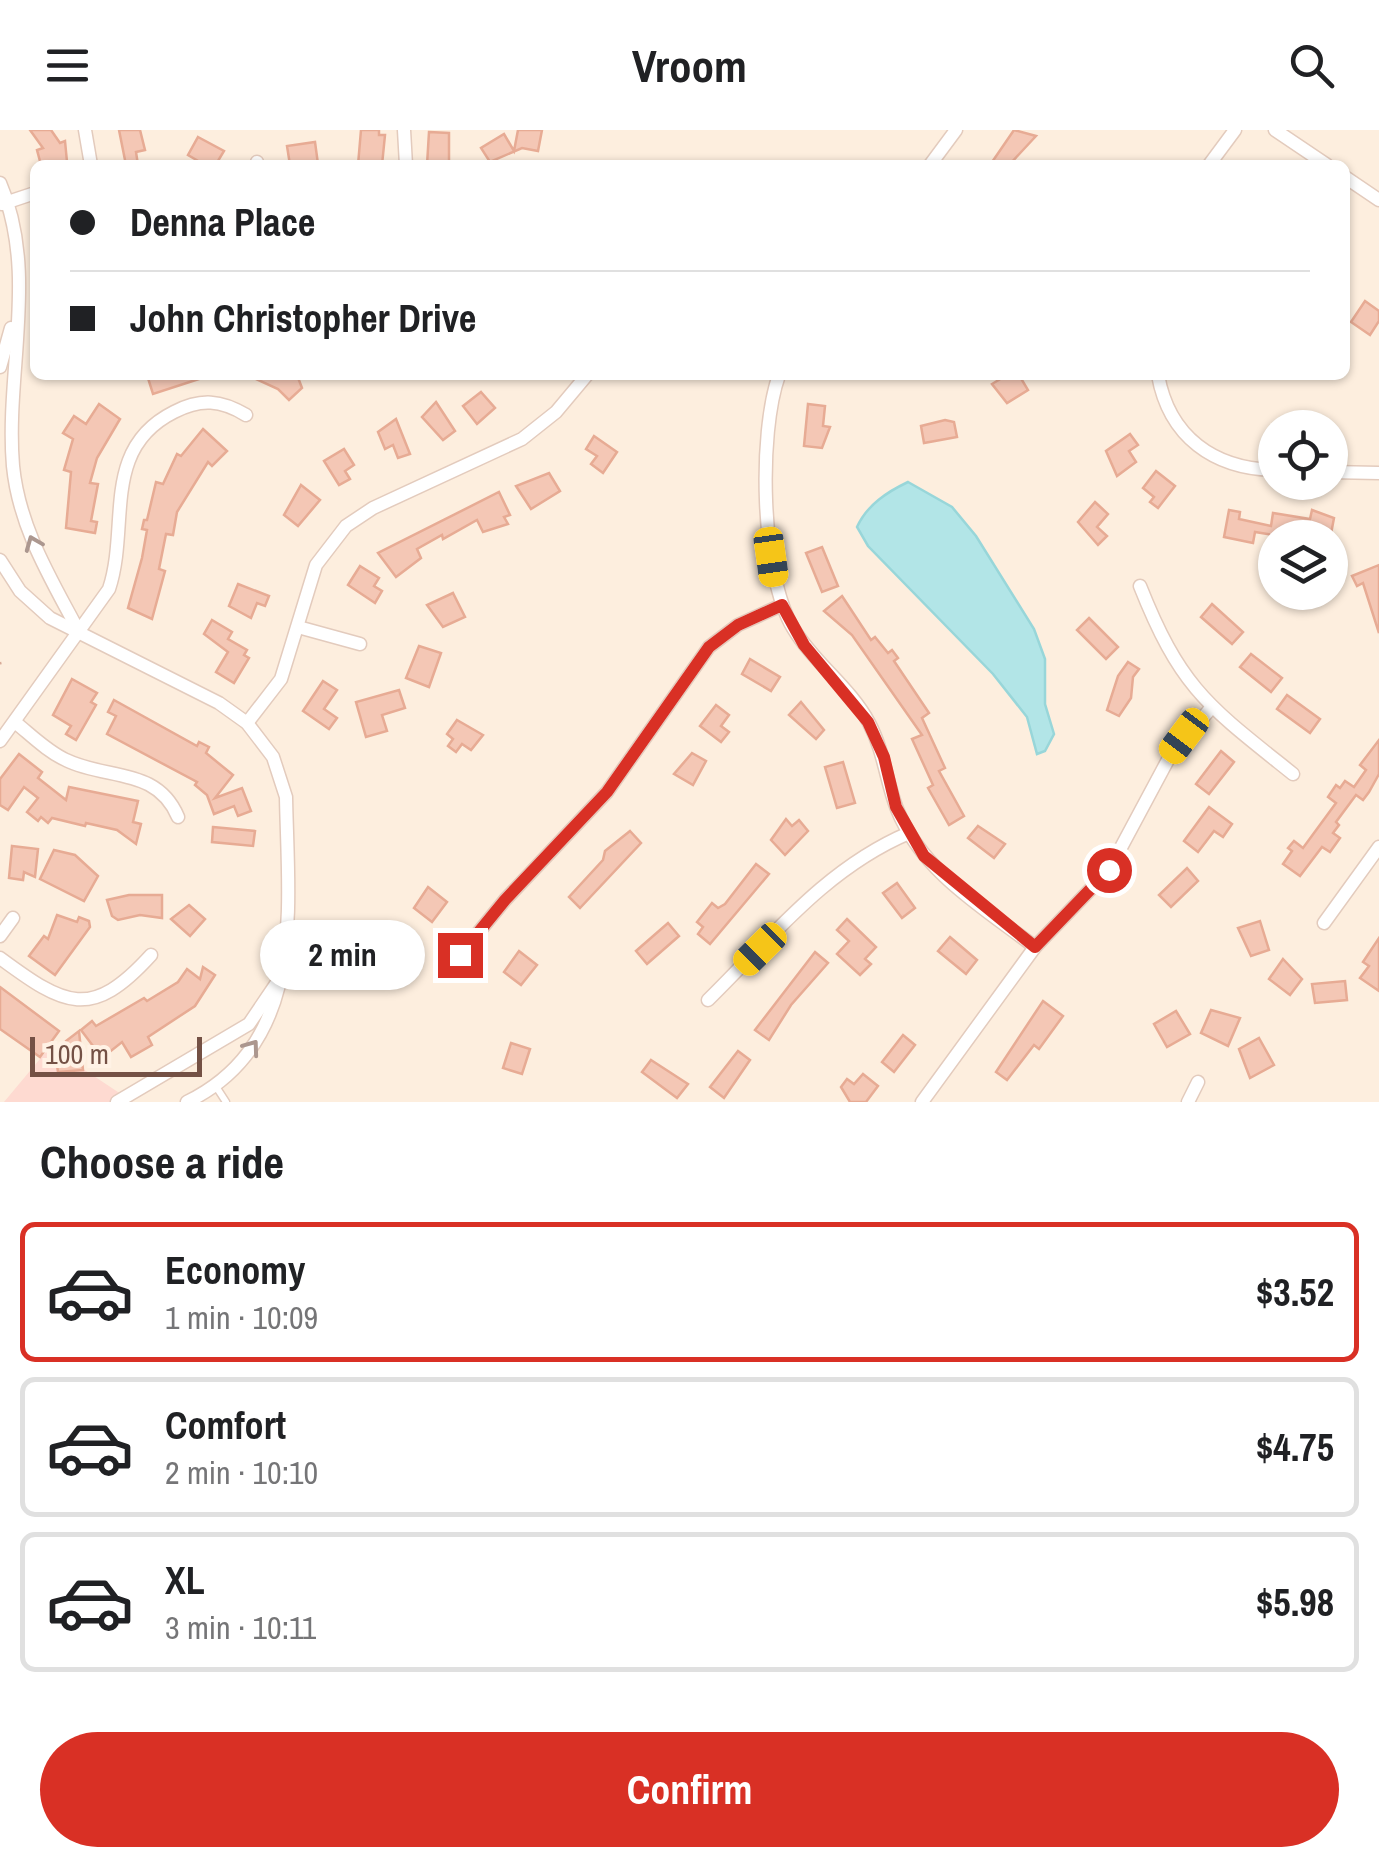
<!DOCTYPE html>
<meta charset="utf-8">
<style>
body{margin:0;font-family:"Archivo Narrow",sans-serif;background:#f6f6f6;color:#202124;height:100vh;display:flex;flex-direction:column;font-size:38px;white-space:nowrap}
*{box-sizing:border-box;margin:0}
p{font-size:32px;color:#757577}
.icon{flex:none;width:55px;height:55px;fill:none;stroke:currentColor;stroke-width:2;stroke-linecap:round;stroke-linejoin:round}
.map{position:relative;height:972px;overflow:hidden}
.details{display:flex;flex-direction:column;background:#fff;flex:1}
.details>*{flex:none}
.top-card{position:absolute;left:30px;top:30px;width:1320px;height:220px;border-radius:15px;box-shadow:0 2px 8px #0004;display:grid;align-content:center;height:220px;padding:0 40px;background:#fff}
.fabs{position:absolute;left:1258px;top:280px;display:grid;gap:20px}
.fabs a{display:grid;place-items:center;width:90px;height:90px;border-radius:50%;background:#fff;box-shadow:0 2px 8px #0004;font-size:50px}
.scale{position:absolute;left:30px;bottom:25px;width:172px;box-sizing:border-box;padding-left:10px;border:5px solid #745145;border-top:0;font-size:28px;line-height:35px;white-space:nowrap;color:#745145;-webkit-text-stroke:8px #fff2e5;paint-order:stroke}
.end{position:absolute;width:45px;height:45px;margin:-22px;border:12px solid #d93025;background:#fff;box-shadow:0 0 0 5px #fff}
.from{border-radius:50%}
.bubble{position:absolute;height:70px;border-radius:35px;background:#fff;box-shadow:0 2px 8px #0004;font-size:32px;font-weight:700;line-height:70px;text-align:center}
.car{position:absolute;width:30px;height:60px;margin:-30px -15px;border-radius:12px;box-shadow:0 0 8px 2px #0007;background:linear-gradient(#f5c518 24%,#345 0 40%,#f5c518 0 76%,#345 0 86%,#f5c518 0)}
.top-card b{display:flex;align-items:center;gap:35px;height:95px;font-size:38px}
.top-card b+b{border-top:2px solid #e0e0e0}
.top-card i{width:25px;height:25px;background:#202124}
ul{padding:0;list-style:none}
li{display:flex;align-items:center;gap:30px;height:140px;margin:0 20px 15px;padding:0 20px;border:5px solid #e0e0e0;border-radius:15px}
li div{flex:1}
li b{display:block;font-size:38px}
li em{font-style:normal;font-weight:700}
li.selected{border-color:#d93025}
li>.icon{width:90px;height:90px;stroke-width:1.5}
h2{padding:0 40px;font-size:45px;line-height:120px}
.action{display:flex;gap:20px;margin-top:auto;padding:20px 40px}
.action a{flex:1;height:115px;border-radius:60px;background:#d93025;color:#fff;font-size:40px;font-weight:700;line-height:115px;text-align:center}
header{display:flex;justify-content:space-between;align-items:center;height:130px;padding:0 40px;background:#fff;font-size:45px;font-weight:700}
.map>svg:first-child{display:block}
.commercial{fill:#fedad1}
.water{fill:#b2e5e7;stroke:#98d6d9;stroke-width:2.5}
.building{fill:#f4c7b5;stroke:#e7ab94;stroke-width:2.5}
.lines{fill:none;stroke-linecap:round;stroke-linejoin:round}
.lane-casing{stroke:#e3cbbd;stroke-width:9}
.street-casing{stroke:#e3cbbd;stroke-width:15}
.path{stroke:#d8ab98;stroke-width:2.5;stroke-dasharray:2.5 8;stroke-linecap:butt}
.lane{stroke:#fff;stroke-width:6}
.street{stroke:#fff;stroke-width:12}
.oneway{stroke:#ac978f}
.route{stroke:#d93025;stroke-width:12}
</style>
<header><svg class="icon" aria-label="menu" viewBox="0 0 24 24"><path d="M4 6h16M4 12h16M4 18h16"/></svg>Vroom<svg class="icon" aria-label="search" viewBox="0 0 24 24"><circle cx="10" cy="10" r="6"/><path d="M15 15l6 6"/></svg></header>
<div class="map">
<svg width="1379" height="972" viewBox="0 0 1379 972">
<rect width="100%" height="100%" fill="#fdeede"/>
<path class="commercial" d="M50 917 133 972H4Z"/>
<path class="water" d="M908 352 952 377 976 406 1034 499 1045 529V574L1054 604 1045 621 1037 624 1027 587 993 544 868 416 857 397C867 375 887 362 908 352Z"/>
<g class="building">
<path d="M30 0H51L60 13 65 11 67 32 41 35 37 20 43 18Z"/>
<path d="M119 0H140L145 20 136 22 138 35H126Z"/>
<path d="M361 0H379V5H385L382 35H358Z"/>
<path d="M518 0H542L538 21 522 18 490 32 481 18 504 4 514 21Z"/>
<path d="M1014 0 1036 6 1009 35H990Z"/>
<path d="M429 2 449 3V35H427Z"/>
<path d="M198 7 224 21 218 31 205 35 188 25Z"/>
<path d="M315 12 318 34 290 35 287 16Z"/>
<path d="M1365 171 1379 181V191L1370 205 1351 192Z"/>
<path d="M147 245H205V247L153 264Z"/>
<path d="M247 245H297L302 258 289 270 278 259Z"/>
<path d="M1007 245H1019L1028 260 1007 273 992 254Z"/>
<path d="M481 262 495 278 477 294 463 276Z"/>
<path d="M436 272 455 301 443 310 422 287Z"/>
<path d="M99 274 120 289 97 328 90 353 98 354 91 391 97 392 95 403 66 398 71 342 64 340 73 309 63 303 74 286 86 294Z"/>
<path d="M808 274 825 276 823 296 830 297 822 318 804 316Z"/>
<path d="M396 289 410 324 398 328 393 315 385 319 378 302Z"/>
<path d="M945 290 954 292 957 307 924 313 921 296Z"/>
<path d="M203 299 227 321 212 336 208 332 177 382 173 405 166 404 159 439 165 441 152 489 128 478 142 428 147 400 142 399 144 390H147L156 352 163 354 177 324 181 326Z"/>
<path d="M1130 304 1138 315 1129 321 1136 332 1117 346 1106 321Z"/>
<path d="M594 306 617 322 603 343 591 334 597 326 586 319Z"/>
<path d="M344 319 354 335 345 341 350 349 339 355 324 331Z"/>
<path d="M1156 341 1175 356 1158 378 1150 372 1154 367 1143 358Z"/>
<path d="M549 343 560 361 531 379 516 356Z"/>
<path d="M301 355 320 370 298 396 284 385Z"/>
<path d="M499 362 510 385 504 387 508 394 483 402 477 390 443 409 442 405 417 419 421 428 396 447 378 423Z"/>
<path d="M1095 372 1108 384 1097 397 1107 406 1098 415 1078 392Z"/>
<path d="M1229 380 1240 382 1239 389 1271 396 1273 383 1310 389 1312 380 1334 388 1330 409 1294 402 1293 408 1255 402 1253 413 1224 407Z"/>
<path d="M822 417 838 456 822 462 806 423Z"/>
<path d="M1379 435V503L1363 453 1357 456 1352 446Z"/>
<path d="M360 436 379 448 374 456 382 461 375 473 348 455Z"/>
<path d="M238 454 269 466 265 476 257 473 251 488 229 476Z"/>
<path d="M453 463 465 487 443 497 427 475Z"/>
<path d="M842 466 871 510 875 507 888 523 892 520 898 528 894 531 929 583 922 588 945 638 939 641 964 686 949 695 928 658 933 655 912 609 922 605 852 505 824 481Z"/>
<path d="M1212 474 1243 502 1232 514 1201 487Z"/>
<path d="M1089 488 1118 517 1106 529 1077 500Z"/>
<path d="M212 490 232 502 228 509 247 520 244 525 249 528 234 553 216 542 228 522 204 504Z"/>
<path d="M419 516 441 523 429 557 406 548Z"/>
<path d="M1251 524 1282 548 1271 562 1240 537Z"/>
<path d="M750 529 780 547 771 561 742 544Z"/>
<path d="M1128 532 1139 539 1133 547 1131 568 1119 586 1107 580 1118 546Z"/>
<path d="M72 549 97 563 91 572 96 575 76 610 66 604 71 596 53 585Z"/>
<path d="M323 551 337 560 324 579 337 588 329 599 303 581Z"/>
<path d="M399 560 405 578 382 585 387 601 366 607 356 572Z"/>
<path d="M1287 565 1320 589 1310 603 1277 579Z"/>
<path d="M114 570 197 616 199 612 209 617 206 623 233 645 215 668 242 658 251 681 238 686 234 676 214 684 207 665 195 655 197 652 107 604 116 586 108 582Z"/>
<path d="M801 572 824 600 816 609 789 585Z"/>
<path d="M716 575 729 585 721 596 729 602 721 612 700 596Z"/>
<path d="M457 590 483 605 471 620 462 614 456 622 448 616 453 609 447 604Z"/>
<path d="M1379 610V644L1369 662 1363 670 1356 665 1336 692 1339 695 1333 703 1340 708 1330 722 1322 717 1300 746 1283 734 1292 721 1288 718 1294 711 1303 718 1336 673 1328 667 1336 655 1340 658 1345 651 1354 657 1366 640 1360 635Z"/>
<path d="M1221 621 1234 632 1209 664 1196 654Z"/>
<path d="M692 623 706 631 693 655 674 644Z"/>
<path d="M19 624 42 642 38 648 66 670 69 657 138 671 133 692 141 694 136 714 117 700 86 693 85 696 52 688 48 693 41 687 38 691 27 682 38 668 24 657 8 680 0 675V649Z"/>
<path d="M843 632 855 673 837 678 825 637Z"/>
<path d="M1209 677 1232 694 1223 707 1214 701 1198 722 1184 711Z"/>
<path d="M786 689 792 696 799 690 808 701 785 725 771 710Z"/>
<path d="M978 696 1005 714 994 728 968 708Z"/>
<path d="M213 697 255 701 253 716 212 712Z"/>
<path d="M630 701 641 713 580 778 569 767 603 730 605 721Z"/>
<path d="M12 716 38 719 35 747 24 742 23 750 9 748Z"/>
<path d="M54 720 75 725 98 746 84 771 40 749Z"/>
<path d="M756 734 769 744 710 814 698 804 703 797 697 792 712 773 718 778 725 774Z"/>
<path d="M1187 738 1198 751 1171 777 1159 765Z"/>
<path d="M897 753 915 778 902 788 883 763Z"/>
<path d="M428 757 447 772 432 792 414 778Z"/>
<path d="M129 765H162V788L140 785 118 790 112 786 107 770Z"/>
<path d="M189 775 205 789 190 806 171 789Z"/>
<path d="M57 785 77 792 79 787 89 791 90 797 55 845 29 826 44 806 48 809Z"/>
<path d="M847 789 876 817 865 829 871 834 860 845 837 824 849 811 837 800Z"/>
<path d="M1260 791 1269 820 1251 826 1238 798Z"/>
<path d="M668 793 679 806 647 834 636 821Z"/>
<path d="M950 807 977 830 966 844 938 821Z"/>
<path d="M1379 808V861L1360 848 1369 836 1363 832Z"/>
<path d="M519 821 537 835 521 855 504 842Z"/>
<path d="M815 822 828 833 791 875 769 910 755 900Z"/>
<path d="M1283 829 1302 849 1290 865 1269 849Z"/>
<path d="M203 837 215 845 195 876 148 907 152 915 131 927 122 912 102 928 81 900 92 891 96 896 144 868 147 871 178 852 187 839 200 849Z"/>
<path d="M1345 851 1347 870 1315 873 1312 854Z"/>
<path d="M0 857 59 901 40 927 0 899Z"/>
<path d="M1043 871 1063 886 1039 919 1034 915 1007 950 996 942Z"/>
<path d="M1211 880 1240 888 1228 916 1201 903Z"/>
<path d="M1176 881 1190 904 1167 917 1154 894Z"/>
<path d="M79 901 83 940 58 942 56 929 68 928 66 911Z"/>
<path d="M903 905 915 915 894 942 882 932Z"/>
<path d="M1259 908 1274 935 1250 948 1239 919Z"/>
<path d="M511 913 530 919 522 944 503 938Z"/>
<path d="M738 921 750 930 724 968 710 957Z"/>
<path d="M651 930 688 954 677 968 642 942Z"/>
<path d="M863 944 878 956 866 972H850L841 957 847 949 854 954Z"/>
</g>
<g class="lines">
<g class="lane-casing">
<path id="lane" d="M215 955 226 972"/>
</g>
<g class="street-casing">
<g id="street">
<path d="M85 0 91 35"/>
<path d="M404 0 406 35"/>
<path d="M1275 0 1327 35"/>
<path d="M257 35V32"/>
<path d="M930 35 956 0"/>
<path d="M1209 35 1235 0"/>
<path d="M1345 47 1379 70"/>
<path d="M0 53C39 142 5 243 13 336 19 397 50 447 78 500"/>
<path d="M2 74 35 63"/>
<path d="M0 237 11 198"/>
<path d="M779 245C758 304 761 444 793 498 814 533 850 557 869 593 884 621 886 651 897 679 922 742 984 778 1035 817"/>
<path d="M1158 245C1169 307 1214 339 1275 340"/>
<path d="M1330 342 1379 343"/>
<path d="M0 430 20 461 50 488 219 573 247 593 273 627 286 667C288 779 307 913 187 972"/>
<path d="M1140 456C1181 559 1208 576 1293 644"/>
<path d="M298 497 360 514"/>
<path d="M16 593C32 606 48 622 66 630 107 650 157 637 178 687"/>
<path d="M247 593 281 549 316 435 346 396 373 378 522 309 556 282 587 245"/>
<path d="M0 611 109 459C130 396 100 319 174 282 201 268 221 270 246 285"/>
<path d="M1324 793 1379 717"/>
<path d="M0 806 13 788"/>
<path d="M460 825 505 770 607 662 709 517 738 495 782 475"/>
<path d="M0 828C65 876 91 891 151 825"/>
<path d="M708 870C771 808 826 738 909 703"/>
<path d="M117 972 249 894 276 854"/>
<path d="M922 972 1035 817 1109 740 1170 626 1211 578"/>
<path d="M1188 972 1198 952"/>
</g>
</g>
<path class="path" d="M0 532 1 537"/>
<use href="#lane" class="lane"/>
<use href="#street" class="street"/>
</g>
<defs><path id="oneway-chevron" d="M-2-3.5L2.5 0L-2 3.5" fill="none" stroke-width="1.6" stroke-linecap="round" stroke-linejoin="round" transform="scale(2.5)"/></defs>
<g class="oneway">
<use href="#oneway-chevron" transform="translate(33 413) rotate(-112)"/>
<use href="#oneway-chevron" transform="translate(252 917) rotate(-54)"/>
</g>
<g class="lines">
<path class="route" d="M460 825 505 770 607 662 709 517 738 495 782 475 804 515 868 592 884 627 896 677 924 726 1035 817 1109 740"/>
</g>
</svg>
<div class="fabs">
<a><svg class="icon" aria-label="locate" viewBox="0 0 24 24"><circle cx="12" cy="12" r="6"/><path d="M12 2v4M12 18v4M2 12h4M18 12h4"/></svg></a>
<a><svg class="icon" aria-label="layers" viewBox="0 0 24 24"><path d="M12 4l9 5-9 5-9-5zM3 14l9 5 9-5"/></svg></a>
</div>
<div class="scale">100 m</div>
<i class="end from" style="left:1109px;top:740px"></i>
<i class="end" style="left:460px;top:825px"></i>
<div class="bubble" style="left:260px;top:790px;width:165px">2 min</div>
<i class="car" style="left:771px;top:427px;rotate:172deg"></i>
<i class="car" style="left:1184px;top:606px;rotate:217deg"></i>
<i class="car" style="left:760px;top:819px;rotate:225deg"></i>
<div class="top-card">
<b><i class="from"></i>Denna Place</b>
<b><i></i>John Christopher Drive</b>
</div>
</div>
<section class="details">
<h2>Choose a ride</h2>
<ul>
<li class="selected"><svg class="icon" aria-label="car" viewBox="0 0 24 24"><path d="M5 17H2v-5l4-1 3-4h7l3 4 3 1v5h-3M9 17h6M6 11h13"/><circle cx="7" cy="17" r="2"/><circle cx="17" cy="17" r="2"/></svg><div><b>Economy</b><p>1 min · 10:09</p></div><em>$3.52</em></li>
<li><svg class="icon" aria-label="car" viewBox="0 0 24 24"><path d="M5 17H2v-5l4-1 3-4h7l3 4 3 1v5h-3M9 17h6M6 11h13"/><circle cx="7" cy="17" r="2"/><circle cx="17" cy="17" r="2"/></svg><div><b>Comfort</b><p>2 min · 10:10</p></div><em>$4.75</em></li>
<li><svg class="icon" aria-label="car" viewBox="0 0 24 24"><path d="M5 17H2v-5l4-1 3-4h7l3 4 3 1v5h-3M9 17h6M6 11h13"/><circle cx="7" cy="17" r="2"/><circle cx="17" cy="17" r="2"/></svg><div><b>XL</b><p>3 min · 10:11</p></div><em>$5.98</em></li>
</ul>
<div class="action"><a>Confirm</a></div>
</section>
